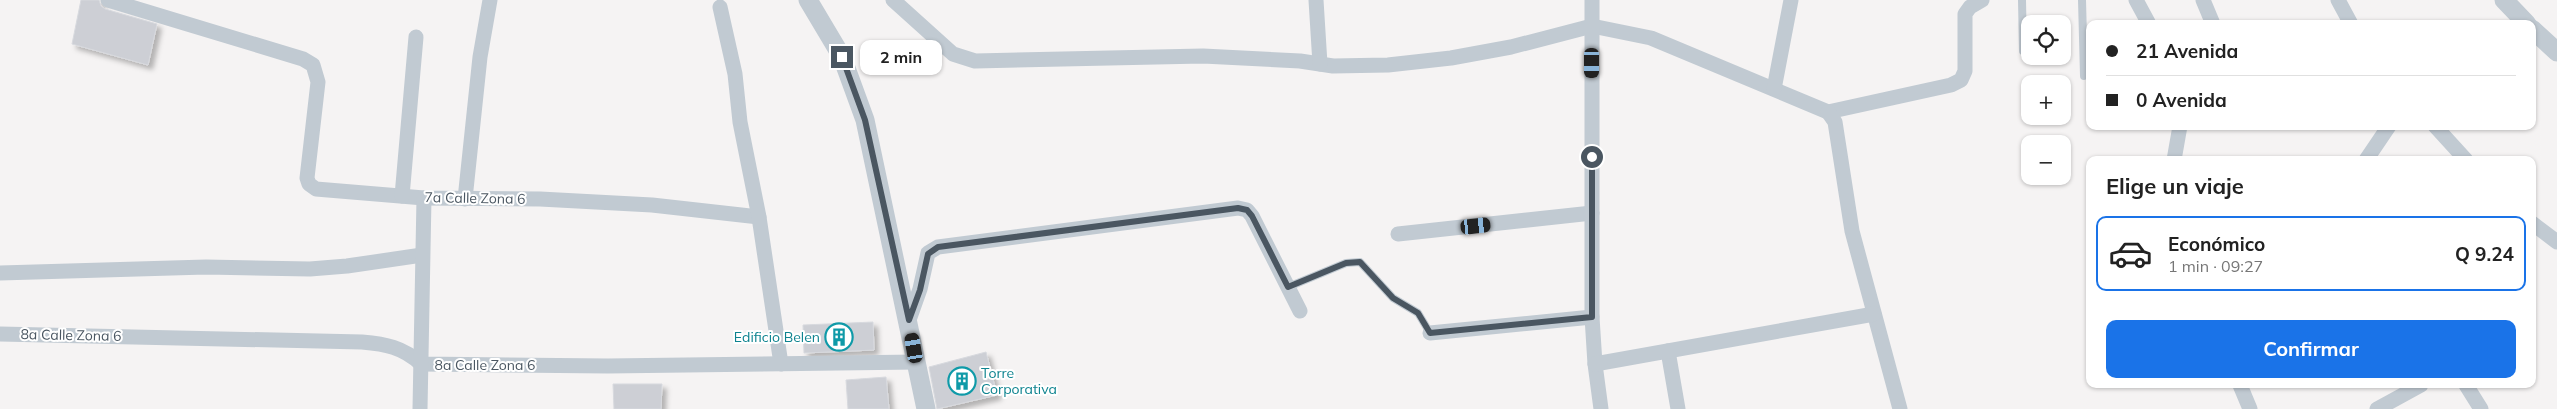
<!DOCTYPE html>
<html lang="es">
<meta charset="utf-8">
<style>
body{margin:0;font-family:Mulish,sans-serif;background:#f6f6f6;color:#222;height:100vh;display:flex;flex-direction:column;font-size:19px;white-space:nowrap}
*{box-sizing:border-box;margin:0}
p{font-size:16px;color:#767676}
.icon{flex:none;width:28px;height:28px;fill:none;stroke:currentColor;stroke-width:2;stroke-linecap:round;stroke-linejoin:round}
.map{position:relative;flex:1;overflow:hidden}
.sheet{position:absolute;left:2086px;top:156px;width:450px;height:232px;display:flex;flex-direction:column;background:#fff;border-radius:10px;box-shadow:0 1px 4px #0004}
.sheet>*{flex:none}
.guide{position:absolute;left:2086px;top:20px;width:450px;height:110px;border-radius:10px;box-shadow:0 1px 4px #0004;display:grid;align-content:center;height:110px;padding:0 20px;background:#fff}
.controls{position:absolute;left:2021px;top:15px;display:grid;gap:10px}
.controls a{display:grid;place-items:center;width:50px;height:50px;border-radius:10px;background:#fff;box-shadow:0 1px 4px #0004;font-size:25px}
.end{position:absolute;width:22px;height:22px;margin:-11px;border:6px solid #4a5661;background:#fff;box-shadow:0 0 0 2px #fff}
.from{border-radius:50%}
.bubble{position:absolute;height:35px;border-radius:10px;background:#fff;box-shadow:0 1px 4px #0004;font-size:16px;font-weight:700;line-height:35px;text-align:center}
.car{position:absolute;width:15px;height:30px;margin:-15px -8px;border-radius:6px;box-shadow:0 0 4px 1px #0007;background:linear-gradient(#222 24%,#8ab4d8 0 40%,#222 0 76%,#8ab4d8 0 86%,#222 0)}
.guide b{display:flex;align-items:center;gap:18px;height:48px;font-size:19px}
.guide b+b{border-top:1px solid #e0e0e0}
.guide i{width:12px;height:12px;background:#222}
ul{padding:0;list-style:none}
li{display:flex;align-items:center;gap:15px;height:75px;margin:0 10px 8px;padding:0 10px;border:2px solid transparent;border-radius:10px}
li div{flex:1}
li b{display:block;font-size:19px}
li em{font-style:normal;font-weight:700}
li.active{border-color:#1a73e8}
li>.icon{width:45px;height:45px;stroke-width:1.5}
h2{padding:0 20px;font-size:22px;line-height:60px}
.action{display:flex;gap:10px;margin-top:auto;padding:10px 20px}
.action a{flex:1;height:58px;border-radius:10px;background:#1a73e8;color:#fff;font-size:20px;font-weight:700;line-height:58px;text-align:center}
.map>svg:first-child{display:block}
.building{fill:#cdcfd5;stroke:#d7d9de;filter:url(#shadow)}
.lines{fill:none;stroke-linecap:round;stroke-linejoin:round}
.service{stroke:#c1cad2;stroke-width:8}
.minor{stroke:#c1cad2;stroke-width:15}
.tertiary{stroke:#c1cad2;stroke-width:19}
.route{stroke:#4a5661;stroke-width:6}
.labels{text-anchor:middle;stroke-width:4;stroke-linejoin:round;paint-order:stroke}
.street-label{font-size:14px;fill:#4a5661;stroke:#fff}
.culture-label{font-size:14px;fill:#0d838f;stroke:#fff;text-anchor:end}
</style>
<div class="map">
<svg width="2557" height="409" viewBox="0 0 2557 409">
<defs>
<filter id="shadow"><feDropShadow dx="4.5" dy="4.5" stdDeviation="2.5" flood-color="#0004"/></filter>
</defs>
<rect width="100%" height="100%" fill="#f5f3f3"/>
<g class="building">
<path d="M81 0H99L101 6 105 9 157 24 148 65 72 44Z"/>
<path d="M873 322 874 350 804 353 803 325Z"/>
<path d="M986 352 997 395 937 409 929 367Z"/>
<path d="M886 377 889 409H848L846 380Z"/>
<path d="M613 384H662L661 409H614Z"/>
</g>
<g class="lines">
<g class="service">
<path d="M2022 0 2023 51"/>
<path d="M2082 0 2084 76"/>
<path d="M1288 287 1346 263 1360 262 1393 298 1418 313 1430 333"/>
</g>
<g class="minor">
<path d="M108 0 303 59 313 65 318 82 307 178 309 184 316 189 424 198 540 199 652 205 759 217"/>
<path d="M893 0 953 54 975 61 1203 56 1300 61 1333 66 1388 65 1451 58 1511 47 1592 26 1651 38 1828 112 1951 85 1961 80 1965 71V14L1970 7 1982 0"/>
<path d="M1316 0 1320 64"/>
<path d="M1592 0V317L1595 364 1601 409"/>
<path d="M2136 0 2149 24"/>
<path d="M2203 0 2213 24"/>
<path d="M2338 0 2351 24"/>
<path d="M720 7 735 74 740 122 759 217 781 364"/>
<path d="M1774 89 1791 0"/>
<path d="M1828 112 1835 122 1852 231 1900 409"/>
<path d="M2435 126 2466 160"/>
<path d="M2174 160 2180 126"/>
<path d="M2366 160 2389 126"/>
<path d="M402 196 416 37"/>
<path d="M465 199 480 57 490 0"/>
<path d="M2532 223 2557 242"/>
<path d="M1398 234 1592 213"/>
<path d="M0 273 206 267 310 269 347 266 422 255"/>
<path d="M909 320 920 289 928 253 938 247 1238 208 1247 210 1252 216 1300 311"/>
<path d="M1430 333 1592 317"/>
<path d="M0 334 362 342C385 344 403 347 421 364L608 366 917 362"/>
<path d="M1668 351 1678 409"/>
<path d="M1595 364 1874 314"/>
<path d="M2240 385 2250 409"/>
<path d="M2466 385 2481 409"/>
<path d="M420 409 424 198"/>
<path d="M2377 409 2421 385"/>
</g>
<g class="tertiary">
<path d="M808 0 842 57 865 120 926 409"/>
<path d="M2504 0 2527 24"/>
<path d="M2532 29 2557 52"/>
</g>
</g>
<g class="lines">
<path class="route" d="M842 57 865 120 909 320 920 290 928 254 938 247 1238 208 1247 210 1252 216 1288 287 1346 263 1360 262 1393 298 1418 313 1430 333 1592 317V157"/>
</g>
<defs>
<g id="building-ring" transform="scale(1.4375)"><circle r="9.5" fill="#fff" stroke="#0f9aa8" stroke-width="1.5"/><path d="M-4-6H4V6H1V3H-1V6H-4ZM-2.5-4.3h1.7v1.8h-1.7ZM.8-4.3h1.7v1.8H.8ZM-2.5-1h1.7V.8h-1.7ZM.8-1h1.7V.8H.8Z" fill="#0f9aa8"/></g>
</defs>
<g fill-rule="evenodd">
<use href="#building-ring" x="839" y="337"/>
<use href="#building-ring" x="962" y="381"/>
</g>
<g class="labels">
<g class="street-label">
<text transform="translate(475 198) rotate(1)" y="5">7a Calle Zona 6</text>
<text transform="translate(71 335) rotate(1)" y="5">8a Calle Zona 6</text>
<text x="485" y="370">8a Calle Zona 6</text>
</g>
<g class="culture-label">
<text x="820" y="342">Edificio Belen</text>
<text x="981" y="378" text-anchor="start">Torre<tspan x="981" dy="16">Corporativa</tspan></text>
</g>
</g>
</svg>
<div class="controls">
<a><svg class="icon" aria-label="locate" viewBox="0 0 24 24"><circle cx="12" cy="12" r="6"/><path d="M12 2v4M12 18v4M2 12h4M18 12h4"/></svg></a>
<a>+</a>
<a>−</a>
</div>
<i class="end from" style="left:1592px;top:157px"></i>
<i class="end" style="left:842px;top:57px"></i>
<div class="bubble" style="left:860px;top:40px;width:82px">2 min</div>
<i class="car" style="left:1592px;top:63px;rotate:180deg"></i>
<i class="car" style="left:1476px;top:226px;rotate:84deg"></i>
<i class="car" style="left:914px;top:348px;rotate:350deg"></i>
<div class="guide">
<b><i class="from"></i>21 Avenida</b>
<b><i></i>0 Avenida</b>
</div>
<section class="sheet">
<h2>Elige un viaje</h2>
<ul>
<li class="active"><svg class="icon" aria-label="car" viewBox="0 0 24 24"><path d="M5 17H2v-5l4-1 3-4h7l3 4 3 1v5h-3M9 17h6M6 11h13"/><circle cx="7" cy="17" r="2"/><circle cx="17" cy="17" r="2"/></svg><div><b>Económico</b><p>1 min · 09:27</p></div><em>Q 9.24</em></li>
</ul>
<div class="action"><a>Confirmar</a></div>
</section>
</div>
